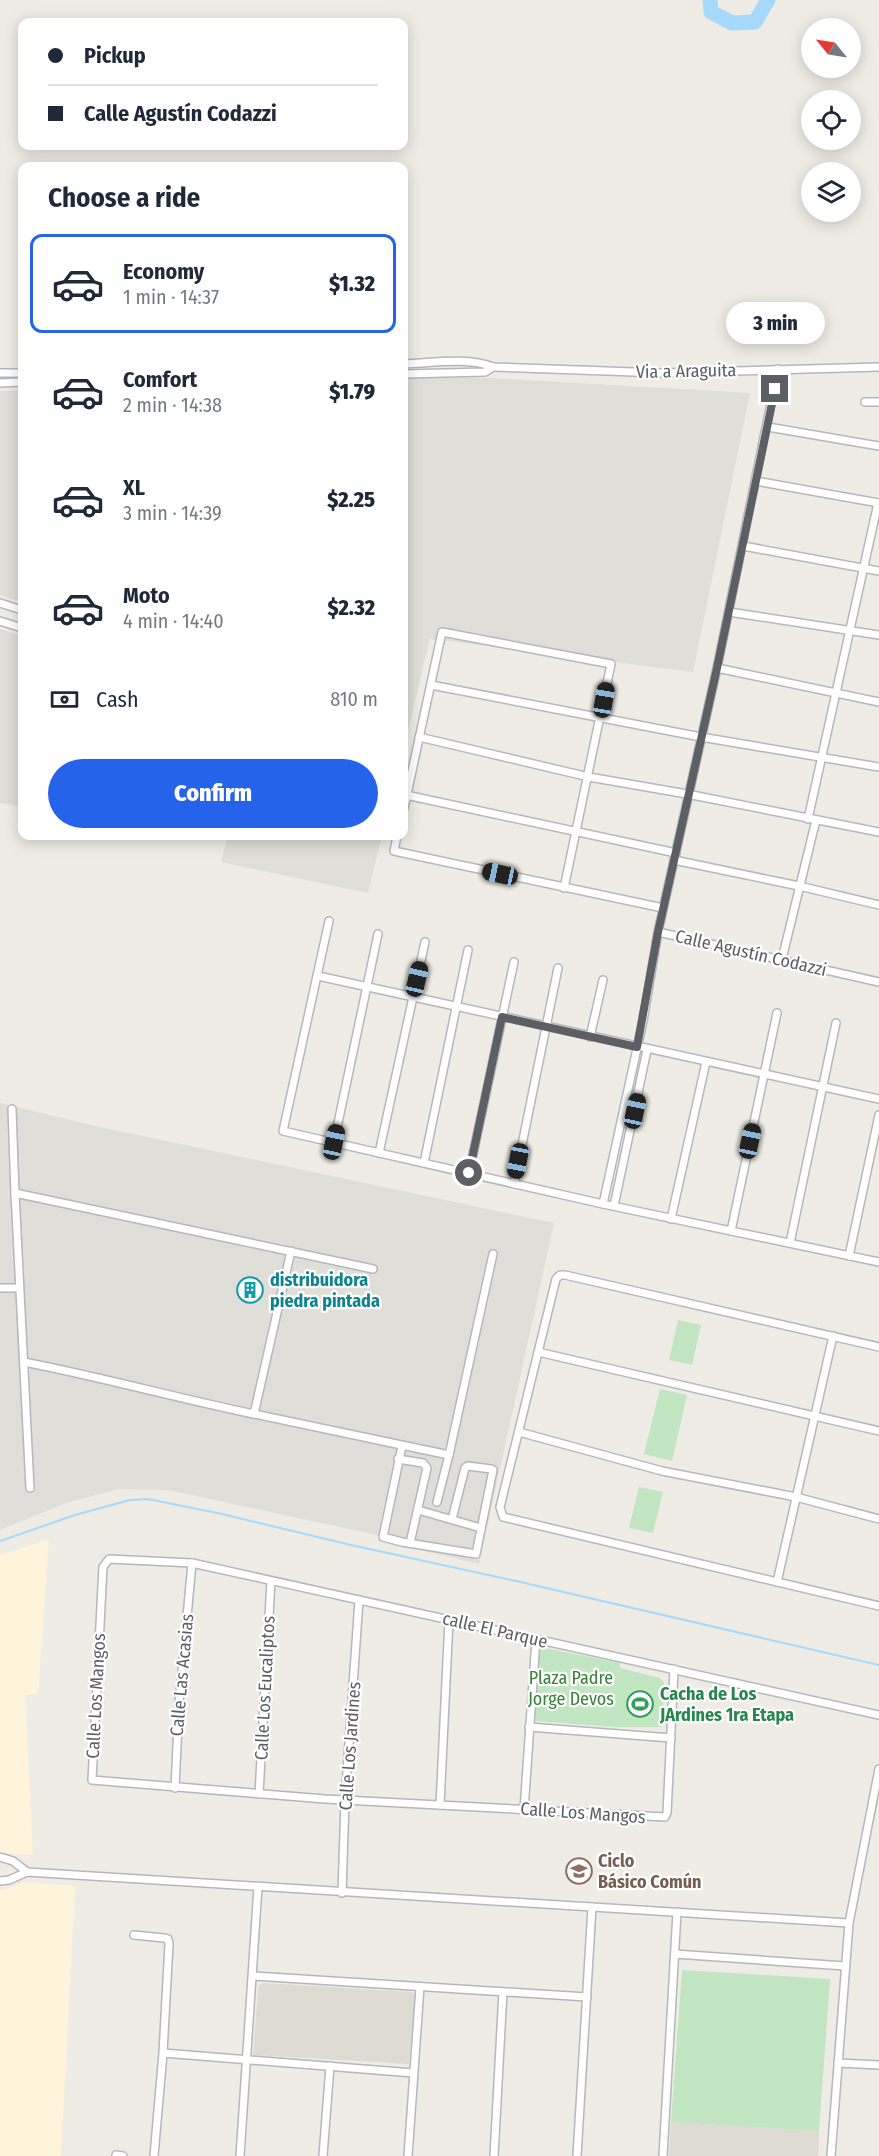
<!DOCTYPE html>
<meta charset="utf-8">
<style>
body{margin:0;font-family:"Fira Sans Condensed",sans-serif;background:#f2f2f3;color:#1f2937;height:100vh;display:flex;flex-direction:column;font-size:22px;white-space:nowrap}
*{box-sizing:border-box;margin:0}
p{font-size:20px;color:#747a83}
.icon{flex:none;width:33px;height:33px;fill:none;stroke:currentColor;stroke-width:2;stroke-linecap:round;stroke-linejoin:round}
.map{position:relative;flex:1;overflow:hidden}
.panel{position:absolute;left:18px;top:162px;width:390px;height:678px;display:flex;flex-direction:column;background:#fff;border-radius:12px;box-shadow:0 3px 15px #0003}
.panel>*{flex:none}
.top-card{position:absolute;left:18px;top:18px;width:390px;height:132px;border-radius:12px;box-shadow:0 3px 15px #0003;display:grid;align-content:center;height:132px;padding:0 30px;background:#fff}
.needle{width:39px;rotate:300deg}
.buttons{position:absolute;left:801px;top:18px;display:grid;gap:12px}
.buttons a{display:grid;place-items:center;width:60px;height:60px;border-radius:50%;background:#fff;box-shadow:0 3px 15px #0003;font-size:30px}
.end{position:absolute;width:27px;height:27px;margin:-14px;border:8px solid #5c6064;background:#fff;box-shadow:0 0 0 3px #fff}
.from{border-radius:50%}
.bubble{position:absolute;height:42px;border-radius:21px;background:#fff;box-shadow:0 3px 15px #0003;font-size:20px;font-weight:800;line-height:42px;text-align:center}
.car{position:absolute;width:18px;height:36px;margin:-18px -9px;border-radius:8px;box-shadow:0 0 4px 2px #0007;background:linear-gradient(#222 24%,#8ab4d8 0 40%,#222 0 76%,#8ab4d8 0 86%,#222 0)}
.top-card b{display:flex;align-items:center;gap:21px;height:57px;font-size:22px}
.top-card b+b{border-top:2px solid #e0e1e3}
.top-card i{width:15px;height:15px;background:#1f2937}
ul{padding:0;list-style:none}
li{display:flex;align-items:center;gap:18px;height:99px;margin:0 12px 9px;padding:0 18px;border:3px solid transparent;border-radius:12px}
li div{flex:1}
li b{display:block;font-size:22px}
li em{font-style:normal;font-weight:800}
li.on{border-color:#2563eb}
li>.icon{width:54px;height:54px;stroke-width:1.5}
h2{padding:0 30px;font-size:27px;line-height:72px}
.pay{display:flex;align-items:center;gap:15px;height:66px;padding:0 30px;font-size:22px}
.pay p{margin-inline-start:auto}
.cta{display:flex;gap:12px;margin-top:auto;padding:12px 30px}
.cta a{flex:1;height:69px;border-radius:36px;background:#2563eb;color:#fff;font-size:24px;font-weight:800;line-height:69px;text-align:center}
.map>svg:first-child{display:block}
.commercial{fill:#fdf4db}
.industrial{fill:#e0ded9}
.education{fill:#dedbd3}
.green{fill:#c2e5c2}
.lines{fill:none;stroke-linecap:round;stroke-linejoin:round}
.stream{stroke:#a7d9fc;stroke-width:2}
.river{stroke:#a7d9fc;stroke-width:15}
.minor-casing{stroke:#b5b7bb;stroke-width:10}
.minor{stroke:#fff;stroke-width:7}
.route{stroke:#5c6064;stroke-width:8}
.labels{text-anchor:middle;stroke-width:4.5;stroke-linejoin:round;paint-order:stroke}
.street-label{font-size:18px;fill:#5c6064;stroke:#fff}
.culture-label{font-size:18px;font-weight:bold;fill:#0d838f;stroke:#fff;text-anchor:start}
.park-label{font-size:18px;fill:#378139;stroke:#fff}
.leisure-label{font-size:18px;font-weight:bold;fill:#27864d;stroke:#fff;text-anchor:start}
.education-label{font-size:18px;font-weight:bold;fill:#785e54;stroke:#fff;text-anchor:start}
</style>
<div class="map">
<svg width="879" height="2156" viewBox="0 0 879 2156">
<rect width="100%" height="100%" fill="#eeece4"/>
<g class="commercial">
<path d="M49 1539 38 1694 25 1695 33 1855 0 1853V1555Z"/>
<path d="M22 1882 75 1886 61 2156H0V1890H5Z"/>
</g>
<g class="industrial">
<path d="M404 378H493L750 393 693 672 430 639 404 747Z"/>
<path d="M22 390V602L0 595V391Z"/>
<path d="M0 629 22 636V807L0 803Z"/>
<path d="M204 836H382L368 893 221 862 227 839Z"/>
<path d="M0 1103 95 1126 554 1223 479 1564 382 1541 377 1535 168 1490 118 1489 66 1503 0 1530Z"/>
</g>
<g class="education">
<path d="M263 1983 412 1992 415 1996 409 2064 253 2055 258 1989 259 1985Z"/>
<path d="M671 2122 819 2131 818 2156H669Z"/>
</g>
<g class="green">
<path d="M678 1320 701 1325 692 1365 669 1360Z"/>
<path d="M660 1389 687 1395 672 1461 644 1454Z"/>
<path d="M639 1487 663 1492 653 1533 629 1528Z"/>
<path d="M539 1647 620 1663V1668L660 1678 664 1682 662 1727H615L535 1721 537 1650Z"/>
<path d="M682 1970 830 1979 819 2131 671 2122Z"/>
</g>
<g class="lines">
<path class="stream" d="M0 1541 75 1515 130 1500 148 1499 222 1514 351 1545 516 1581 879 1665"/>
<path class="river" d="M710 0 711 12 732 23 755 22 768 0"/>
<g class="minor-casing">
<g id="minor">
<path d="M404 364C432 363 467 357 493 367L662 373 879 367"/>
<path d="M778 369 717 668 658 932 879 982"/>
<path d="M0 373H22"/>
<path d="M404 374 485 372 493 367"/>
<path d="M0 383 22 382"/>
<path d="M865 402H879"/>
<path d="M768 427 879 446"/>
<path d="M756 481 879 503"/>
<path d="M743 546 879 571"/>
<path d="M0 603 22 610"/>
<path d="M729 612 879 635"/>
<path d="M0 621 22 628"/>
<path d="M717 668 879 702"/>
<path d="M431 685 701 737 879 767"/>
<path d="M419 737 589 777 687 794 879 832"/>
<path d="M406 795 676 853"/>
<path d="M404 808 442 632 611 664 564 888"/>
<path d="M808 819 878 503"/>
<path d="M397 836 394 851 663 908"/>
<path d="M674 860 799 886 879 905"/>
<path d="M329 921 283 1131 603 1204 879 1262"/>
<path d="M782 959 816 820"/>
<path d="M318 976 879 1099"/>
<path d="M590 1037 603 980"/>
<path d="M12 1109 15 1193"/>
<path d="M334 1142 378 934"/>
<path d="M379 1153 425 942"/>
<path d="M424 1163 468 950"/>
<path d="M469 1173 514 962"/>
<path d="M514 1184 558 968"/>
<path d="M603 1204 643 1021 658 932"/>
<path d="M614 1206 647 1050"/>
<path d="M671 1219 706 1062"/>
<path d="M731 1231 777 1013"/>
<path d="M790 1243 836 1023"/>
<path d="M849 1256 879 1115"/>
<path d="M0 1288H19"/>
<path d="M879 1347 565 1275H560L556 1279 500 1507 503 1517 879 1606"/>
<path d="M538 1352 879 1431"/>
<path d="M24 1362C101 1377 177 1398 254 1414L291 1251"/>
<path d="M254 1414 449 1455 493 1254"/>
<path d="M519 1432 662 1471 796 1497 879 1519"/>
<path d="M402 1446 383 1537 402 1542 476 1554 493 1470 491 1469 468 1466 465 1468 452 1519"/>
<path d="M398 1459 423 1463 427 1468 410 1543"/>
<path d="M30 1488 15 1193 373 1269"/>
<path d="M437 1502 449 1455"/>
<path d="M418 1510 481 1528"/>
<path d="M777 1582 833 1336"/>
<path d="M674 1669 667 1813 665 1817 325 1799 92 1780 103 1567 109 1559 192 1563 879 1715"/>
<path d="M529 1727 671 1738"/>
<path d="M175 1788 179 1703 192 1563"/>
<path d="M259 1794 271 1581"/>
<path d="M440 1805 449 1620"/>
<path d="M524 1810 536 1639"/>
<path d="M0 1857 13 1861 27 1872"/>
<path d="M0 1881 9 1880 27 1872 849 1923"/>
<path d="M342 1893 345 1800 359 1600"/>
<path d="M134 1935 164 1938 168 1939 169 1944 163 2053 154 2156"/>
<path d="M675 1954 845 1966"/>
<path d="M253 1976 587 1997"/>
<path d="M163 2053 413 2073"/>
<path d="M838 2063 879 2065"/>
<path d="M116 2155 123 2156"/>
<path d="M240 2156 258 1887"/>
<path d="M323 2156 330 2066"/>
<path d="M408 2156 420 1987"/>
<path d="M494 2156 503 1992"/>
<path d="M577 2156 592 1907"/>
<path d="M663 2156 677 1912"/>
<path d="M831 2156 849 1923 879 1769"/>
</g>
</g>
<use href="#minor" class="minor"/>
</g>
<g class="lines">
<path class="route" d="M469 1173 502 1017 637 1047 658 932 717 668 775 389"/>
</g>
<defs>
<g id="building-ring" transform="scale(1.35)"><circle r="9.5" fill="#fff" stroke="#0f9aa8" stroke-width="1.5"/><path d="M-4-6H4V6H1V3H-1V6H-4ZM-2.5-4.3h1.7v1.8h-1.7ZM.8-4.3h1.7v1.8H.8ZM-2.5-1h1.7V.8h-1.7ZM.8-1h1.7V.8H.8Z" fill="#0f9aa8"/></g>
<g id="stadium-ring" transform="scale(1.35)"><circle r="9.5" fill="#fff" stroke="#2e9e5b" stroke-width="1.5"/><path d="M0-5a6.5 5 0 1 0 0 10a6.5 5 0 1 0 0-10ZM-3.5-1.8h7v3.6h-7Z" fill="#2e9e5b"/></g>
<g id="school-ring" transform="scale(1.35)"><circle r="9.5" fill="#fff" stroke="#8d6e63" stroke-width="1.5"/><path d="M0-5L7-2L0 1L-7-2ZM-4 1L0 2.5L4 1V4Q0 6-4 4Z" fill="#8d6e63"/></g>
</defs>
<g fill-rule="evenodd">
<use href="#building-ring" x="250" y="1290"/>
<use href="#stadium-ring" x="640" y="1704"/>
<use href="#school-ring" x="579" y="1871"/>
</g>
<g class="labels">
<g class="street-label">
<text transform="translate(686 371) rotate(-1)" y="6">Via a Araguita</text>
<text transform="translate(751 953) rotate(13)" y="6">Calle Agustín Codazzi</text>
<text transform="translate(495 1630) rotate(13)" y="6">calle El Parque</text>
<text transform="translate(182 1675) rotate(-85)" y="6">Calle Las Acasias</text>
<text transform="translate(265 1688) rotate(-87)" y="6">Calle Los Eucaliptos</text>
<text transform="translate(96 1696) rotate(-87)" y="6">Calle Los Mangos</text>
<text transform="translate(350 1746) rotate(-86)" y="6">Calle Los Jardines</text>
<text transform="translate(583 1813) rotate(4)" y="6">Calle Los Mangos</text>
</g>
<g class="culture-label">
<text x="270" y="1286">distribuidora<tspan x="270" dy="21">piedra pintada</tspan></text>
</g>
<g class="park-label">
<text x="571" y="1684">Plaza Padre<tspan x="571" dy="21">Jorge Devos</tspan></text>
</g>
<g class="leisure-label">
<text x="660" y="1700">Cacha de Los<tspan x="660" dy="21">JArdines 1ra Etapa</tspan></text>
</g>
<g class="education-label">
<text x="598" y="1867">Ciclo<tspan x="598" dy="21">Básico Común</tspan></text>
</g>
</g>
</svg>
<div class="buttons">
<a><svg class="needle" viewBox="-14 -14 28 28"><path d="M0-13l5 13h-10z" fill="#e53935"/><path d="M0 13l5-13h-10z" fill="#747a83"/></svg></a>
<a><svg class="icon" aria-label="locate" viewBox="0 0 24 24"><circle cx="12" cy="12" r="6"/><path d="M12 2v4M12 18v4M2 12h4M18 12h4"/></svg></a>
<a><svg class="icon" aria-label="layers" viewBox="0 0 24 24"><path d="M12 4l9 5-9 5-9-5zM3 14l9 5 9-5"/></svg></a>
</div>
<i class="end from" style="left:469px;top:1173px"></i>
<i class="end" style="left:775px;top:389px"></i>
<div class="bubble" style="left:726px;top:302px;width:99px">3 min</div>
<i class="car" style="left:604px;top:700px;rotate:10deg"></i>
<i class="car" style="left:500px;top:874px;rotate:282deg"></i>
<i class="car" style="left:417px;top:979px;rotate:13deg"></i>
<i class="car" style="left:635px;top:1111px;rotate:12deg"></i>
<i class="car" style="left:750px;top:1141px;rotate:12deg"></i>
<i class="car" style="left:334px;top:1142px;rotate:12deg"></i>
<i class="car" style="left:518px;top:1161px;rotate:191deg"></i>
<div class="top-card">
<b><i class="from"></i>Pickup</b>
<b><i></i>Calle Agustín Codazzi</b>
</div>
<section class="panel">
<h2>Choose a ride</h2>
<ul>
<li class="on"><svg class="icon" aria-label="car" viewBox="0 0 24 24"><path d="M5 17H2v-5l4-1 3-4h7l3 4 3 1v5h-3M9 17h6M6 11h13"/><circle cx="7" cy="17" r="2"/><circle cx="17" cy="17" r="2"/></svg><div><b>Economy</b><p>1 min · 14:37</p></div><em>$1.32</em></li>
<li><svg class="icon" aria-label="car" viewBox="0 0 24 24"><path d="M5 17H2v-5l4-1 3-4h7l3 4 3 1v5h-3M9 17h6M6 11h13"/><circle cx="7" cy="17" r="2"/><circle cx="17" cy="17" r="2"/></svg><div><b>Comfort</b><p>2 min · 14:38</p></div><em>$1.79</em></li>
<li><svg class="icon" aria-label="car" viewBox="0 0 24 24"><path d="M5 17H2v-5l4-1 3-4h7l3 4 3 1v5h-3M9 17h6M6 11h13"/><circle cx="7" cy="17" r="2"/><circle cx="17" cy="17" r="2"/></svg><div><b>XL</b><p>3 min · 14:39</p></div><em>$2.25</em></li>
<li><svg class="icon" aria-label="car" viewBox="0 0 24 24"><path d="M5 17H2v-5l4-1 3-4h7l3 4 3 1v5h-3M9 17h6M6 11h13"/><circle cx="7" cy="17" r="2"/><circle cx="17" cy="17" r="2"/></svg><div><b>Moto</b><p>4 min · 14:40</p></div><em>$2.32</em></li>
</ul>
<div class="pay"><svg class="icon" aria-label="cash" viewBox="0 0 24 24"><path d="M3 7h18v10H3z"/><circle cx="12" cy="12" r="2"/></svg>Cash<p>810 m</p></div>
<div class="cta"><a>Confirm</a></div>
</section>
</div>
